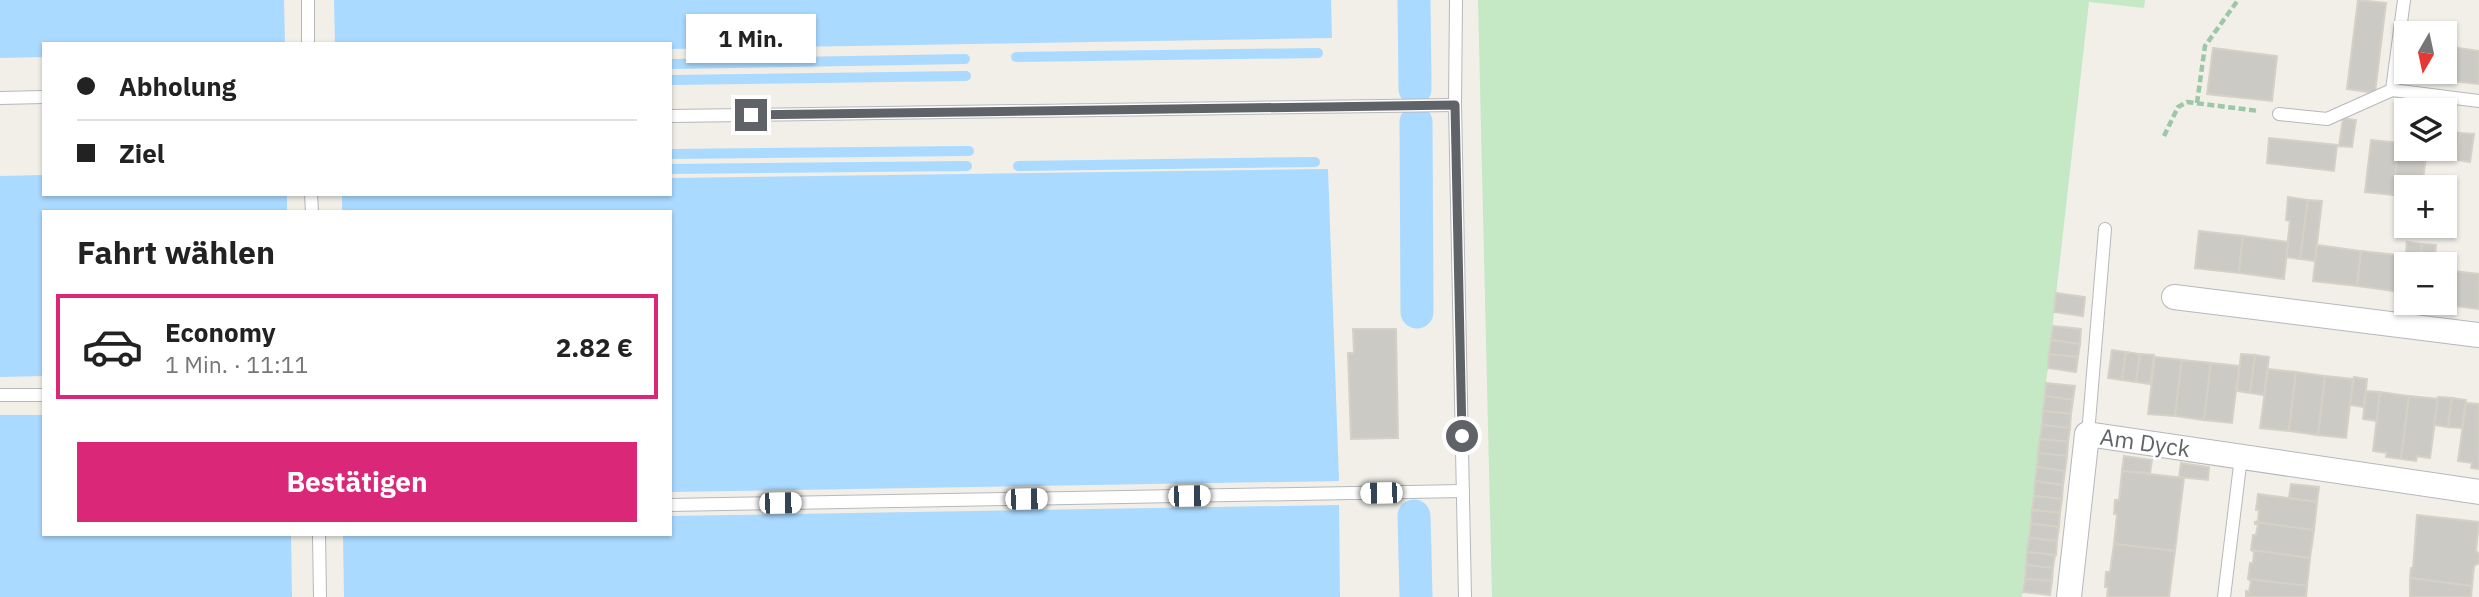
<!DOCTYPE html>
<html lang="de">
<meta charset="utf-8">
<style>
body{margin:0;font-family:"IBM Plex Sans",sans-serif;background:#f2f2f2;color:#222;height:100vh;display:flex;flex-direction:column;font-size:26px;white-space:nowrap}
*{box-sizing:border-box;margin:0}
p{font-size:23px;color:#767676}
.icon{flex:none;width:38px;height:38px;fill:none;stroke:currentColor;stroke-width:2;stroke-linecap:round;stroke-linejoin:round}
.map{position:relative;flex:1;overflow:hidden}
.sheet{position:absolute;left:42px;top:210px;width:630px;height:326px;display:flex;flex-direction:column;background:#fff;border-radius:0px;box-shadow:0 2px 5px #0004}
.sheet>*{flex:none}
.guide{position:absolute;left:42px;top:42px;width:630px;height:154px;border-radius:0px;box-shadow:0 2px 5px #0004;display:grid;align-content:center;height:154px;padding:0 35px;background:#fff}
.needle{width:46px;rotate:189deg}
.tools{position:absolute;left:2394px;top:21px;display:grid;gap:14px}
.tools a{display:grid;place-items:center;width:63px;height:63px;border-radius:0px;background:#fff;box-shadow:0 2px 5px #0004;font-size:35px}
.end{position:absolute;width:32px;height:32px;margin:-16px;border:9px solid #5f6368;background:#fff;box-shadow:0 0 0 4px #fff}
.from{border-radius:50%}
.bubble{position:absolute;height:49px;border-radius:0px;background:#fff;box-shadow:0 2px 5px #0004;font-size:23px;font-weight:700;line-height:49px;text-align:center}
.car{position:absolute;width:21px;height:42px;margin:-21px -10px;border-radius:9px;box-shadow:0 0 5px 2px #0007;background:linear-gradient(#fff 24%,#345 0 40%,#fff 0 76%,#345 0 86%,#fff 0)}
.guide b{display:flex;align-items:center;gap:24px;height:66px;font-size:26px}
.guide b+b{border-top:2px solid #e0e0e0}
.guide i{width:18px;height:18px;background:#222}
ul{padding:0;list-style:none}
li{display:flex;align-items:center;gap:21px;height:105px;margin:0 14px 10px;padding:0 21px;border:4px solid transparent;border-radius:0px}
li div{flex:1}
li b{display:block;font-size:26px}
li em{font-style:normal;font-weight:700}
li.current{border-color:#db2777}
li>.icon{width:63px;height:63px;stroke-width:1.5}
h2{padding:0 35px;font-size:32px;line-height:84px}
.cta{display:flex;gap:14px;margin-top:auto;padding:14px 35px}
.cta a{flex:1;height:80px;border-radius:0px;background:#db2777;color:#fff;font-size:28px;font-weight:700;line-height:80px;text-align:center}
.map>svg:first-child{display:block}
.green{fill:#c5e8c5}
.water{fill:#aadaff}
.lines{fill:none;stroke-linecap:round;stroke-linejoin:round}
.stream{stroke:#aadaff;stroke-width:10}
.canal{stroke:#aadaff;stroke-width:33}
.building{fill:#cccac5;stroke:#d6d1c6;stroke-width:2}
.lane-casing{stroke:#b5b8bc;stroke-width:14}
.street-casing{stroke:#b5b8bc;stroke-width:26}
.path{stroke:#9cc7a9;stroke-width:4.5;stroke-dasharray:7 3.5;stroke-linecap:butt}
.lane{stroke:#fff;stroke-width:12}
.street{stroke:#fff;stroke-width:24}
.route{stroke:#5f6368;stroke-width:9}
.labels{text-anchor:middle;stroke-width:5;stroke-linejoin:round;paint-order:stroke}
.street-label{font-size:23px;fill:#5f6368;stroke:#fff}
</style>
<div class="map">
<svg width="2479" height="597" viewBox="0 0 2479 597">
<rect width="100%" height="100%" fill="#f1efe8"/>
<path class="green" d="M1478 0H2145L2144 8 2089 2 2022 597H1492Z"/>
<g class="water">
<path d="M0 0H284L285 44H44V57L0 58Z"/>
<path d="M334 0H1331L1332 38 670 49V44H335Z"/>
<path d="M1328 169 1339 481 670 492V212H342V194H670V178Z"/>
<path d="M44 175V194H287V212H44V376L0 377V176Z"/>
<path d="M0 415H44V534H291L292 597H0Z"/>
<path d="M1339 505 1340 597H344L343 534H670V516Z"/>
</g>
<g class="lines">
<g class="stream">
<path d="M1016 57 1318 53"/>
<path d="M670 64 965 59"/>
<path d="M670 80 966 76"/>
<path d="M670 154 969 151"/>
<path d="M1018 166 1315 162"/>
<path d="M670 169 967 166"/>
</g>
<g class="canal">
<path d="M1414 0 1415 89"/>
<path d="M1416 122 1417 312"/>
<path d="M1414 516 1416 597"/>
</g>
</g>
<g class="building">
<path d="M2358 0 2386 3 2375 93 2347 89Z"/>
<path d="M2445 46 2479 51V84L2434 79 2435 72H2445Z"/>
<path d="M2213 48 2277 56 2272 101 2207 94Z"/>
<path d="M2343 118 2356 120 2352 147 2339 146Z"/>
<path d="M2447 131 2460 133 2457 160 2443 158Z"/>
<path d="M2460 133 2474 134 2470 162 2457 160Z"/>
<path d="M2269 138 2337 145 2334 171 2267 163Z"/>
<path d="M2371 140 2399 143 2393 195 2365 192Z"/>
<path d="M2399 143 2406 144V149H2427L2422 187H2406V197L2393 195Z"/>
<path d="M2288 197 2308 200 2300 259 2286 257 2290 221 2286 220Z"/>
<path d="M2308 200 2322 201 2315 261 2300 259Z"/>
<path d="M2199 231 2243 236 2239 273 2195 268Z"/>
<path d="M2243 236 2288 242 2284 279 2239 273Z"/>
<path d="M2407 242 2422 244 2420 264H2406V271L2404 270Z"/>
<path d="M2422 244 2436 245 2434 264H2420Z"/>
<path d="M2317 245 2361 251 2357 286 2313 281Z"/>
<path d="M2361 251 2405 256 2401 292 2357 286Z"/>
<path d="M2445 270 2479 274V309L2430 303H2445Z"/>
<path d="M2056 293 2085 297 2083 316 2054 312Z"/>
<path d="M2053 326 2081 329 2080 344 2051 340Z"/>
<path d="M1353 329H1396L1398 438 1351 439 1348 353H1354Z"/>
<path d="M2051 340 2080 344 2078 357 2049 354Z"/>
<path d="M2112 350 2126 352 2122 380 2108 378Z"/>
<path d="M2126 352 2140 354 2136 382 2122 380Z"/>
<path d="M2049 354 2078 357 2076 372 2048 368Z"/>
<path d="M2140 354 2154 355 2150 384 2136 382Z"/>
<path d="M2241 354 2255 355 2250 393 2237 391Z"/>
<path d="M2255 355 2269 357 2264 395 2250 393Z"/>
<path d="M2155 357 2182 360 2175 416 2148 414Z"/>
<path d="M2182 360 2211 363 2204 420 2175 416Z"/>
<path d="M2211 363 2239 366 2232 423 2204 420Z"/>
<path d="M2268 369 2296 372 2289 431 2260 428Z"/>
<path d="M2296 372 2325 376 2318 435 2289 431Z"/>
<path d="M2325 376 2353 379 2346 438 2318 435Z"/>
<path d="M2354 377 2367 379 2364 407 2350 405Z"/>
<path d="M2046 383 2075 386 2073 400 2045 396Z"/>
<path d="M2366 391 2380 392 2377 421 2363 419Z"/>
<path d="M2380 392 2409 396 2401 459 2386 457 2387 453 2373 451Z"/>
<path d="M2045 396 2073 400 2071 414 2043 411Z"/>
<path d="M2409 396 2438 399 2430 458 2417 456 2416 461 2401 459Z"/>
<path d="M2438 397 2452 398 2448 427 2434 425Z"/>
<path d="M2452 398 2466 400 2462 428 2448 427Z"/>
<path d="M2466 403 2479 404V469L2471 468 2472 463 2458 461Z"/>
<path d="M2043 411 2071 414 2070 428 2042 425Z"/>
<path d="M2042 425 2070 428 2068 442 2040 439Z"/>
<path d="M2040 439 2068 442 2067 456 2038 453Z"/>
<path d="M2038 453 2067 456 2065 471 2037 467Z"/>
<path d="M2124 456 2152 460 2150 473 2122 471Z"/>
<path d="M2181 463 2209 467 2208 480 2179 477Z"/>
<path d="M2037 467 2065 471 2063 485 2035 481Z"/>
<path d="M2122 471 2184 478 2175 551 2114 544 2117 514H2114L2115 500H2119Z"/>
<path d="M2035 481 2063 485 2062 499 2034 496Z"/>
<path d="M2291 484 2319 487 2317 502 2289 498Z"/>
<path d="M2258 494 2317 502 2314 530 2255 522 2258 521 2259 510H2256Z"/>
<path d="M2034 496 2062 499 2060 513 2032 510Z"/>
<path d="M2032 510 2060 513 2059 527 2031 524Z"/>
<path d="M2417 515 2479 522 2476 551 2479 554V563L2474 566 2472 586 2410 578 2411 568H2413Z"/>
<path d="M2255 522 2314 530 2310 558 2251 550 2253 535H2256L2258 524H2255Z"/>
<path d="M2031 524 2059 527 2057 541 2029 538Z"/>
<path d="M2029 538 2057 541 2056 555 2027 552Z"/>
<path d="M2114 544 2175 551 2169 597H2107L2108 587H2105L2106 572H2110Z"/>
<path d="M2251 550 2310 558 2307 586 2248 579 2250 563H2253L2254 552Z"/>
<path d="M2027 552 2055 555 2053 568 2026 565Z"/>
<path d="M2026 565 2053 568 2052 581 2025 579Z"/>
<path d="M2410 578 2472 586 2471 597H2410Z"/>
<path d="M2025 579 2052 581 2050 595 2023 592Z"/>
<path d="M2248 579 2307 586 2306 597H2246V591L2249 592 2251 581Z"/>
</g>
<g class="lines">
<g class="lane-casing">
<g id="lane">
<path d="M308 0V44"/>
<path d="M1456 0 1455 105 1465 597"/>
<path d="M2392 90 2404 0"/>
<path d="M0 98 44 97"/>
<path d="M2279 114 2327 119 2392 90 2479 101"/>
<path d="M670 116 1455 105"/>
<path d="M311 194 312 212"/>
<path d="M0 395H44"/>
<path d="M2088 434 2105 229"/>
<path d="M670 505 1463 491"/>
<path d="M319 534 320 597"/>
<path d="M2224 597 2241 457"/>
</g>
</g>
<g class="street-casing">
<g id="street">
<path d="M2174 297 2479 335"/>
<path d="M2069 597 2087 434 2479 492"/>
</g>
</g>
<g class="path">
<path d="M2197 103 2205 46 2238 0"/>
<path d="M2164 136 2178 107 2187 102 2259 111"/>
</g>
<use href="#lane" class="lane"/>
<use href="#street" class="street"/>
</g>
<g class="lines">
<path class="route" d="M751 115 1455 105 1462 436"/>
</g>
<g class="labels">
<g class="street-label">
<text transform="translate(2145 443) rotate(8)" y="8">Am Dyck</text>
</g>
</g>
</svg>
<div class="tools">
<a><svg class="needle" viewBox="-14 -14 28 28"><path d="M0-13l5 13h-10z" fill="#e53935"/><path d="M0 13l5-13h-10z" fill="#767676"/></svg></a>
<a><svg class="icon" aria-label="layers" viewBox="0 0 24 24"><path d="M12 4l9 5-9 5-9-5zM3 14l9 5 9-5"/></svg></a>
<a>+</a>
<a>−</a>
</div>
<i class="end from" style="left:1462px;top:436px"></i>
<i class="end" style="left:751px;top:115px"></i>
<div class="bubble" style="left:686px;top:14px;width:130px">1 Min.</div>
<i class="car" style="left:1381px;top:493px;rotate:269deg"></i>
<i class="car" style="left:1189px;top:496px;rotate:89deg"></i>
<i class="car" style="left:1026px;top:499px;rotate:89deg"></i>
<i class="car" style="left:780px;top:503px;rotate:89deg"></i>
<div class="guide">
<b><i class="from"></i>Abholung</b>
<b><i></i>Ziel</b>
</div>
<section class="sheet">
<h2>Fahrt wählen</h2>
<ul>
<li class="current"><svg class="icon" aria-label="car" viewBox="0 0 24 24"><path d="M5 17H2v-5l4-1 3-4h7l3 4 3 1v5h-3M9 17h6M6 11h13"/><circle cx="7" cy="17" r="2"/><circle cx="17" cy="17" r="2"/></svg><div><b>Economy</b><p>1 Min. · 11:11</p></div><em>2.82 €</em></li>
</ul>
<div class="cta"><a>Bestätigen</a></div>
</section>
</div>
